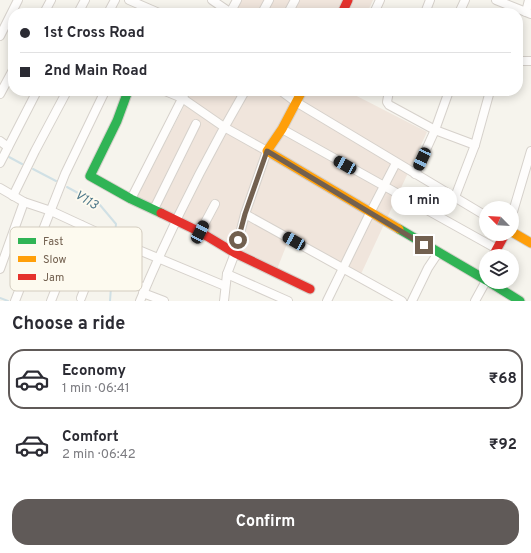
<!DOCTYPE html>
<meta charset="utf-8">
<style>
body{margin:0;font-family:Overpass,sans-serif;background:#f7f7f7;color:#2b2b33;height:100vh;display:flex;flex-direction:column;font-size:15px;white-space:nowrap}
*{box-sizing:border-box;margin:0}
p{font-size:13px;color:#7c7c81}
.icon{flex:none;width:22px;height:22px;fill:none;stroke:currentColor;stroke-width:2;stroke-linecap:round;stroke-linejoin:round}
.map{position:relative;height:301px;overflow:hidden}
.side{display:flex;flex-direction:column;background:#fff;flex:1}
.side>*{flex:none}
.banner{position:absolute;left:8px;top:8px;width:515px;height:88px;border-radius:16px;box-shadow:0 2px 10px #0003;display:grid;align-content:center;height:88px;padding:0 12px;background:#fff}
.needle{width:26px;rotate:294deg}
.controls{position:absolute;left:479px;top:201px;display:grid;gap:8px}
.controls a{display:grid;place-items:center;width:40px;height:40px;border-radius:50%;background:#fff;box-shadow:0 2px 10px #0003;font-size:20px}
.end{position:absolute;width:18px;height:18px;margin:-9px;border:5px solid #72604f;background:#fff;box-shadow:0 0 0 2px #fff}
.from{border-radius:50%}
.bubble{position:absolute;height:28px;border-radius:14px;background:#fff;box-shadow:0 2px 10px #0003;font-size:13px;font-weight:700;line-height:28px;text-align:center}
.car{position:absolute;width:12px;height:24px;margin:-12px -6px;border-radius:5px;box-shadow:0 0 3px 1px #0007;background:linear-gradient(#222 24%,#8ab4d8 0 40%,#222 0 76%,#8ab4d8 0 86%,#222 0)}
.banner b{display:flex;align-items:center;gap:14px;height:38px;font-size:15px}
.banner b+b{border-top:1px solid #e1e1e2}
.banner i{width:10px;height:10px;background:#2b2b33}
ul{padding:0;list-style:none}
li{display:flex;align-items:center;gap:12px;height:60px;margin:0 8px 6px;padding:0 4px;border:2px solid transparent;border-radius:16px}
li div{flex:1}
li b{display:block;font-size:15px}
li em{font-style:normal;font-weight:700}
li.selected{border-color:#605a58}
li>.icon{width:36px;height:36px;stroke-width:1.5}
h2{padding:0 12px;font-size:18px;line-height:48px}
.action{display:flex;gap:8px;margin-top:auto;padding:8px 12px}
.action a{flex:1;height:46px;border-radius:16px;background:#605a58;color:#fff;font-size:16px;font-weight:700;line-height:46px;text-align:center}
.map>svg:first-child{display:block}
.commercial{fill:#f0e5dc}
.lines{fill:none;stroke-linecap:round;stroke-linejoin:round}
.stream{stroke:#d0e0e5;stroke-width:2}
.street-casing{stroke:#d6d1cb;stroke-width:10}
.fast-casing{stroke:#d6d1cb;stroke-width:11}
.slow-casing{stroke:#d6d1cb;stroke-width:11}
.jam-casing{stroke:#d6d1cb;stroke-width:11}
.street{stroke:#fefdfc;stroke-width:8}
.fast{stroke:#30b455;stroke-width:9}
.slow{stroke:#ff9f0a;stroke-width:9}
.jam{stroke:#e5322d;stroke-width:9}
.route{stroke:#72604f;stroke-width:5}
.labels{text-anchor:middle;stroke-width:3.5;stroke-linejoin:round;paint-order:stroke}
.water-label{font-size:13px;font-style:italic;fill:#4e788a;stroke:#fdfaef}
.key{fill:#fdfaef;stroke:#d3ccbf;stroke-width:1}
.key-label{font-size:11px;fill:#72604f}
</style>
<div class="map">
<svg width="531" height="301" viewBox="0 0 531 301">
<rect width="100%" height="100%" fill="#f6f4ed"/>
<g class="commercial">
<path d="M240 0H373L367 13H233Z"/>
<path d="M192 91H347L427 132 361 274 291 234 277 269 137 196Z"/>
</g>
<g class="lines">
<g class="stream">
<path d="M9 157 22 164"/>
<path d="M33 169 56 181"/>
<path d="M67 187 100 205 116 224 115 233"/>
<path d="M0 298 8 301"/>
<path d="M110 301 114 246"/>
</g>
<g class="street-casing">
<g id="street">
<path d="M129 0 159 13"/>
<path d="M212 0 231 13"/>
<path d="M496 0 531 14"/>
<path d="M526 12 529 0"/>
<path d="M44 13 51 0"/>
<path d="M78 13 85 0"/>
<path d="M108 13 115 0"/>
<path d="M230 13 237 0"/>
<path d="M262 13 269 0"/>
<path d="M288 13 295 0"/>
<path d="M374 13 380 0"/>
<path d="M425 13 430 0"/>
<path d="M459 13 465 0"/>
<path d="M0 36 18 0"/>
<path d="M518 61H531"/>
<path d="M165 91 182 98 224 127 267 151 245 214 235 253 227 274 224 301"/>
<path d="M281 91 296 102 486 216"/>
<path d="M389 91 387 102 389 105 435 130 475 145 490 91"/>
<path d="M0 94 13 70"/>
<path d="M282 129 497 249"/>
<path d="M0 141 8 147"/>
<path d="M0 163 37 91"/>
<path d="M415 174 435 130 449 91"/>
<path d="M0 188 24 202 51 211 105 236 225 286"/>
<path d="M13 196 35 151 67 91"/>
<path d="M455 197 475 145"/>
<path d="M131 199 186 91"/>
<path d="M154 209 196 124"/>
<path d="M245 214 402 301"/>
<path d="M512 215 531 151"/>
<path d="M200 232 215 204"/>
<path d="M0 269 24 202"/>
<path d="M227 274 288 301"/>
<path d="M118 277 145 288"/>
<path d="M143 293 164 301"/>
<path d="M81 298 105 236"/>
<path d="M15 301 65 174 105 91"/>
<path d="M51 301 81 225"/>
<path d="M140 301C170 229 206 158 245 91"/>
<path d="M327 301 370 213 396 163"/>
<path d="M412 301 428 268 438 253"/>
<path d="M475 301 486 281"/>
</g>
</g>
<g class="fast-casing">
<g id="fast">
<path d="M128 91 117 121 90 176 131 199 161 213"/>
<path d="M399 229 486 280"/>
<path d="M489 282 520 301"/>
</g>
</g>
<g class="slow-casing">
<g id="slow">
<path d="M302 91 282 129 267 151 399 229"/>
<path d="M512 232 531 243"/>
</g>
</g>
<g class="jam-casing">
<g id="jam">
<path d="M342 13 348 0"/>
<path d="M161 213 200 232 235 253 310 289"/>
<path d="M493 256 505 234"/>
</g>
</g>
<use href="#street" class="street"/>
<use href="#fast" class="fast"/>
<use href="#slow" class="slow"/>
<use href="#jam" class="jam"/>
</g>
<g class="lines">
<path class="route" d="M238 240 245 214 267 151 424 245"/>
</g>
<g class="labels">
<g class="water-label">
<text transform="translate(87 199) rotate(31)" y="5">V113</text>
</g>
</g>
<rect x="10" y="227" width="132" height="64" rx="6" class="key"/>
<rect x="18" y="238" width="18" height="6" fill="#30b455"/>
<rect x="18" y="256" width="18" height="6" fill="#ff9f0a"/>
<rect x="18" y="274" width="18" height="6" fill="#e5322d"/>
<g class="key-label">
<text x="43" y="245">Fast</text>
<text x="43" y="263">Slow</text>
<text x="43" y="281">Jam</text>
</g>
</svg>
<div class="controls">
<a><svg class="needle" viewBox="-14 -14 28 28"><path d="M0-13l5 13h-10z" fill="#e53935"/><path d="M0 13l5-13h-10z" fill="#7c7c81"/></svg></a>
<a><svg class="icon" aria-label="layers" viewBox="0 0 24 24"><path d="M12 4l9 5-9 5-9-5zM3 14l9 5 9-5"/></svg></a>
</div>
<i class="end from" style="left:238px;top:240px"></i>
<i class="end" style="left:424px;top:245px"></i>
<div class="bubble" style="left:391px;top:187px;width:66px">1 min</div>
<i class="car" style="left:422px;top:159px;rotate:205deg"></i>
<i class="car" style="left:345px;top:165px;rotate:299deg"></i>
<i class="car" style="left:200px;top:232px;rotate:27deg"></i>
<i class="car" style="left:294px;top:241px;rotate:299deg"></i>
<div class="banner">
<b><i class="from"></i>1st Cross Road</b>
<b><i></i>2nd Main Road</b>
</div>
</div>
<section class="side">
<h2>Choose a ride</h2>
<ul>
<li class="selected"><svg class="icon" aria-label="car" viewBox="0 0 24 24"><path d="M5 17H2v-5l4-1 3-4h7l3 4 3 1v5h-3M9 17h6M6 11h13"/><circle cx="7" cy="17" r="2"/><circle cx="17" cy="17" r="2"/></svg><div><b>Economy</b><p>1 min · 06:41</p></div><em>₹68</em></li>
<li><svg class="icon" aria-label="car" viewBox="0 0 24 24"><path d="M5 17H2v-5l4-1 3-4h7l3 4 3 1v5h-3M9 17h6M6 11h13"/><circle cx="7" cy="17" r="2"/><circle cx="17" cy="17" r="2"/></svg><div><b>Comfort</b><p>2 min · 06:42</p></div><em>₹92</em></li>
</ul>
<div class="action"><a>Confirm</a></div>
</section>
